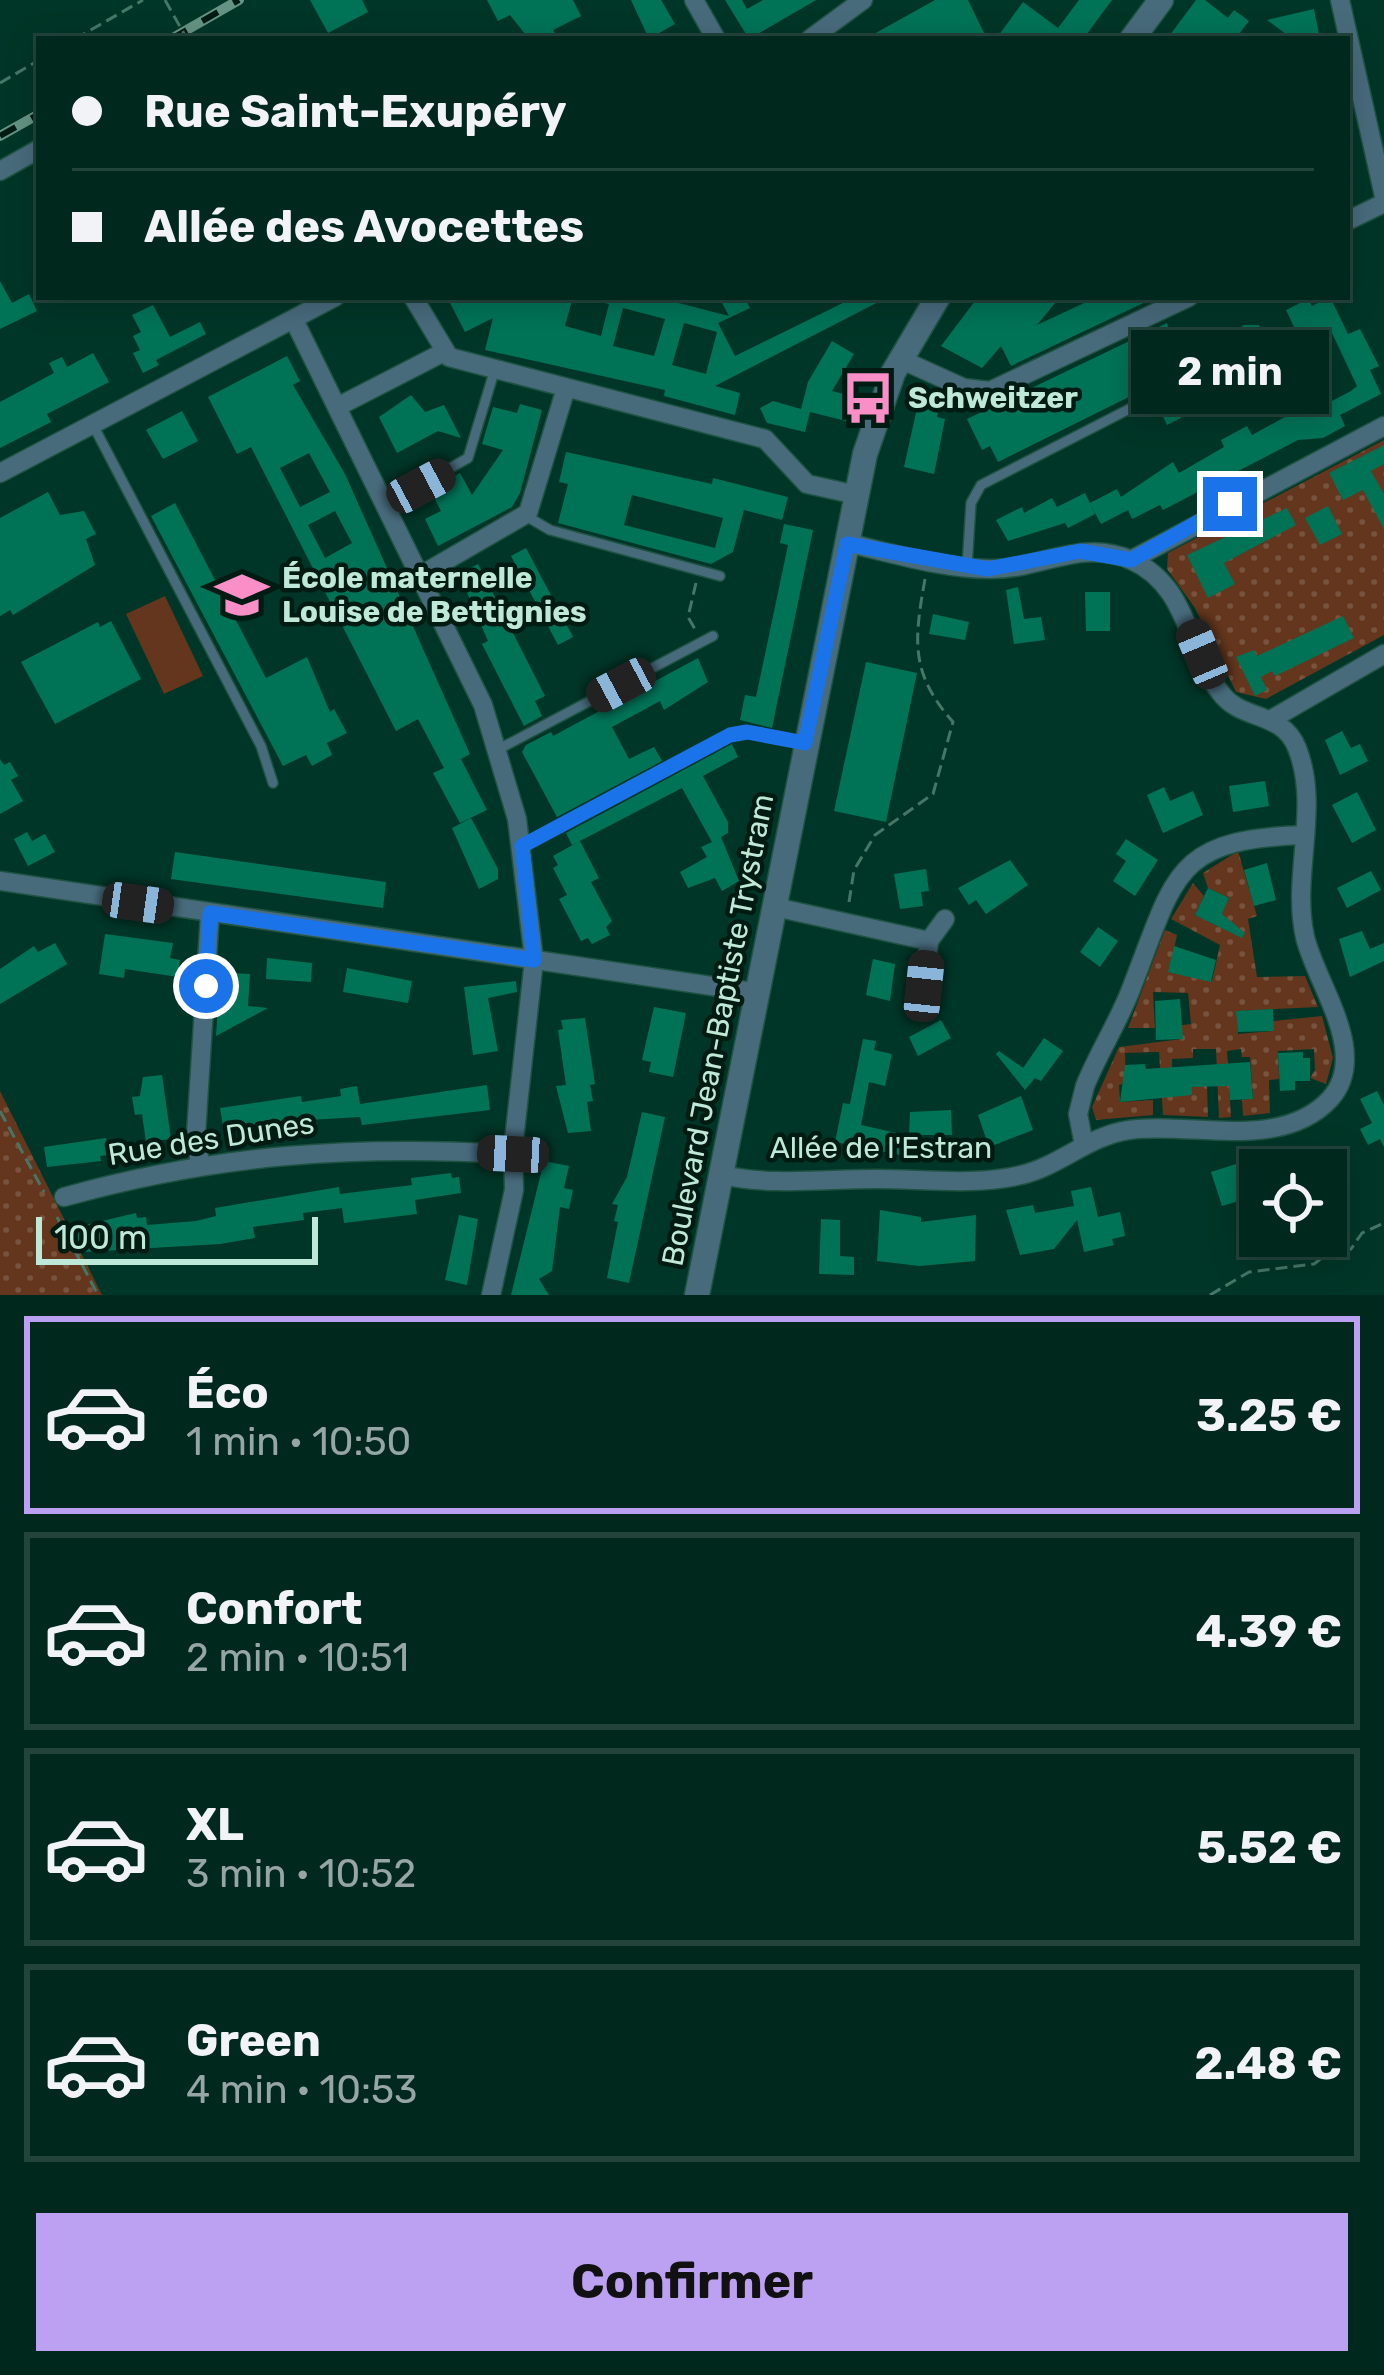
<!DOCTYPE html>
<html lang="fr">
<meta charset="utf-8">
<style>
body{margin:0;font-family:Rubik,sans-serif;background:#0e342a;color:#f1f3f6;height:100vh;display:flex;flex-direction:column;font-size:45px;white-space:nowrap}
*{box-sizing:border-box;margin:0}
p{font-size:39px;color:#95a6a4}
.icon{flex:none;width:66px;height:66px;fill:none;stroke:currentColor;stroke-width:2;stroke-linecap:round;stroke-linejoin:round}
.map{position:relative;height:1295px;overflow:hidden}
.panel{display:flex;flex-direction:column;background:#00281d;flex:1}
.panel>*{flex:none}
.hud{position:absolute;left:36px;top:36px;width:1314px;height:264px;border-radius:0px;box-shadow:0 6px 30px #0003,0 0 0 3px #22443b;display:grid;align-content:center;height:264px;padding:0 36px;background:#00281d}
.tools{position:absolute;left:1239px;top:1149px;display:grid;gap:24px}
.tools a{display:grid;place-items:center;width:108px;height:108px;border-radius:0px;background:#00281d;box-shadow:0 6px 30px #0003,0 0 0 3px #22443b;font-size:60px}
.scale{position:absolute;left:36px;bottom:30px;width:282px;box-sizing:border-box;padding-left:12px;border:6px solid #bee9d8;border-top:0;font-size:33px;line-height:42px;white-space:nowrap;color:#bee9d8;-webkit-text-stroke:9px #001b12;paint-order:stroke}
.end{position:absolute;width:54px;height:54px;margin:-27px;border:15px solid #1a73e8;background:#fff;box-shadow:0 0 0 6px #fff}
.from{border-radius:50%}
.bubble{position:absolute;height:84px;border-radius:0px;background:#00281d;box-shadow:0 6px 30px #0003,0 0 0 3px #22443b;font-size:39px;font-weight:700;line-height:84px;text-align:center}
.car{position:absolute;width:36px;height:72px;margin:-36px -18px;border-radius:15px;box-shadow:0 0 9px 3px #0007;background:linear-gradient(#222 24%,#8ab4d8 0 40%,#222 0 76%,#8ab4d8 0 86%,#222 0)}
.hud b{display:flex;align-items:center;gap:42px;height:114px;font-size:45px}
.hud b+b{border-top:3px solid #22443b}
.hud i{width:30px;height:30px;background:#f1f3f6}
ul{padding:21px 0 0;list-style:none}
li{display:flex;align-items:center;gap:36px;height:198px;margin:0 24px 18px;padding:0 12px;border:6px solid #22443b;border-radius:0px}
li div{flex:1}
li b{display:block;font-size:45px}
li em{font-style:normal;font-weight:700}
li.selected{border-color:#bca0f2}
li>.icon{width:108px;height:108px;stroke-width:1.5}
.cta{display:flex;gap:24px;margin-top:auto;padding:24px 36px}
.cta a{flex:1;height:138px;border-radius:0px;background:#bca0f2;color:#111;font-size:48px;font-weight:700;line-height:138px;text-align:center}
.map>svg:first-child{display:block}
.grass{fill:url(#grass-dots)}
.park{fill:#63361d}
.building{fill:#007357;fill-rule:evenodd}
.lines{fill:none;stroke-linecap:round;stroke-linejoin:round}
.service-casing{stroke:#1e5343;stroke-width:12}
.minor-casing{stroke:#1e5343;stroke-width:21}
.tertiary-casing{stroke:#1e5343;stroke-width:27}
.path{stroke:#457767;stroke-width:3;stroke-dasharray:12 6;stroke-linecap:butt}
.service{stroke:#486b7c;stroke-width:9}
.minor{stroke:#486b7c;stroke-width:18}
.tertiary{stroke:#486b7c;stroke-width:24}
.rail-casing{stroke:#649484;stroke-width:10}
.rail{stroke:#001b12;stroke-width:6;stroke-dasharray:18;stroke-linecap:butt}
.path-bridge{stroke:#457767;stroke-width:3;stroke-dasharray:12 6;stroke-linecap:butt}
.route{stroke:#1a73e8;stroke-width:15}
.labels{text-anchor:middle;stroke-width:9;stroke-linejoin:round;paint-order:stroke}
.poi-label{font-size:30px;font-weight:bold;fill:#bee9d8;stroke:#001b12;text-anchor:start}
.street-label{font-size:30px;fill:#bee9d8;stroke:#001b12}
</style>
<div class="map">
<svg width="1384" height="1295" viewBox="0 0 1384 1295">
<defs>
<pattern id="grass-dots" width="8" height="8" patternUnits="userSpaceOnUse" patternTransform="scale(3)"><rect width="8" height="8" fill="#63361d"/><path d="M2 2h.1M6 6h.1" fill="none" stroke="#78533d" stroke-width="1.8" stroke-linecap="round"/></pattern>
</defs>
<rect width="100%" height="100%" fill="#003627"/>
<g class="grass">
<path d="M1384 440V635L1266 699 1236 692 1195 608 1167 569 1168 553Z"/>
<path d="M1238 851 1257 916 1248 919 1257 977 1305 976 1318 1007 1237 1011 1238 1034 1273 1031V1021L1322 1016 1333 1058 1326 1084 1310 1078 1315 1070 1314 1049 1278 1051 1279 1079 1269 1080 1270 1113 1243 1116 1242 1100 1253 1098 1250 1057H1242L1241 1049 1227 1051 1231 1117 1219 1118 1216 1049H1193V1058L1172 1059 1173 1095H1191L1192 1087 1207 1086 1208 1117 1163 1115 1159 1052 1125 1053 1126 1083 1119 1085 1120 1102 1153 1100V1115L1096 1120 1092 1107 1119 1047 1182 1039V1025L1191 1024 1188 993 1153 992 1155 1028H1128L1165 930 1177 935 1169 972 1212 981 1220 945 1171 919 1193 883 1204 896 1195 915 1216 925 1229 898 1208 888 1203 873Z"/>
<path d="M0 1091 102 1295H0Z"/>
</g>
<path class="park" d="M165 596 203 676 164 694 126 614Z"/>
<g class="building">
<path d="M310 0H362L368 12 328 33Z"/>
<path d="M487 0H573L581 16 553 30 558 39H529L510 15 498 21Z"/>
<path d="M631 0H661L675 24 649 39Z"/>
<path d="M725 0H742L747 9 763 0H816L749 39Z"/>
<path d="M935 0H968L987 39H865Z"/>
<path d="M1079 0H1112L1083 39H996L1023 2 1058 28Z"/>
<path d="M1196 0H1205L1228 18 1234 10 1249 21 1235 39H1167Z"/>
<path d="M1314 9 1320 39H1293L1267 20Z"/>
<path d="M0 281 12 303 29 294 37 311 0 329Z"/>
<path d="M447 297H573L565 326 601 336 609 304 600 302 601 297H655L729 316 719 297H744L750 308 718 323 735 356 855 297H888L715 386 740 393 735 415 664 396 665 390 485 350 493 318 465 332ZM623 308 665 319 654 356 613 346ZM684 323 717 332 706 374 672 365Z"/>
<path d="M978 297H1060L1037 325 1097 297H1156L1011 366 1001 346 982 368 941 346Z"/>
<path d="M1330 297 1348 334 1360 329 1379 366 1370 370 1381 394 1340 415 1345 426 1323 438 1298 440 1163 510 1160 505 1132 519 1128 510 1101 524 1090 504 1095 514 1068 528 1065 523 1008 541 996 520 1022 507 1024 513 1052 498 1057 507 1085 493 1090 503 1117 489 1121 497 1173 462 1179 473 1224 447 1221 440 1247 426 1252 435 1285 417 1254 350 1216 365 1209 349 1244 325H1259L1281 368 1300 358 1309 377 1290 386 1305 415 1351 391 1357 386 1331 331 1302 344 1286 310 1308 299 1312 306Z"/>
<path d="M153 305 170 337 200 322 206 334 156 360 159 365 143 373 133 353 140 350 133 336 141 332 132 315Z"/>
<path d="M1167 323 1176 355 1156 365 1181 418 1167 425 1149 387 998 462 990 446 982 450 967 419Z"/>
<path d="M832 341 854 354 832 391 852 396 846 421 810 412 805 432 767 423 760 408 773 401 801 409 808 382Z"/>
<path d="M93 353 109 382 47 414 51 422 0 448V402L54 373 49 363 62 357 67 367Z"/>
<path d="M287 356 300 381 293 385 345 474 470 754 461 759 487 810 460 823 433 773 444 768 418 719 396 731 251 447 237 454 208 397ZM309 453 330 492 300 507 280 468ZM335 511 352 543 325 558 308 525Z"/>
<path d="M411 395 425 412 444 405 461 438 438 431 397 453 379 417Z"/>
<path d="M919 399 940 404 937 417 945 419 934 474 904 467Z"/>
<path d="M520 404 542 410 520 493 512 507 438 546 425 519 441 511 430 490 460 473 472 495 503 450 482 444 493 407 517 413Z"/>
<path d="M182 411 198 441 163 459 146 430Z"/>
<path d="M1384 445V464L1371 471 1384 494V529L1363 490 1343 500 1329 473Z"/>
<path d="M566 452 712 484 713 478 788 497 782 520 744 510 733 552 711 564 558 523 568 484 559 482ZM632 495 723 518 715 548 624 525Z"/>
<path d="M48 492 60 515 84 511 96 534 86 539 95 565 13 615 10 610 0 616V518Z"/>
<path d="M175 503 266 678 307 657 330 712 334 709 347 733 327 743 332 755 312 766 306 755 283 766 151 516Z"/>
<path d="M1328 506 1342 534 1320 545 1305 518Z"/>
<path d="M1287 508 1296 525 1224 563 1235 584 1208 598 1187 555Z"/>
<path d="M784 524 813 530 772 728 740 720 745 695 756 697 788 545 780 543Z"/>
<path d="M526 548 573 637 558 645 511 556Z"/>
<path d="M478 564 545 696 535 701 542 716 524 726 482 644 488 641 459 574Z"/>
<path d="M1018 587 1024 619 1041 617 1045 640 1014 644 1006 590Z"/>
<path d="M1085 592H1110V631H1086Z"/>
<path d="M933 614 969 622 965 640 929 634Z"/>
<path d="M1343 616 1354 638 1275 676 1272 671 1261 677 1267 690 1255 696 1236 657 1254 650 1257 656Z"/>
<path d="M111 621 141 679 55 724 21 662 98 622 100 627Z"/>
<path d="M698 658 708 682 664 710 660 701 612 727 629 759 654 747 662 761 557 817 522 752 526 745 551 732 553 736Z"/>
<path d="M866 662 917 673 886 822 834 811Z"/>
<path d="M1342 731 1351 748 1360 744 1368 761 1340 775 1325 740Z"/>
<path d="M732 744 738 757 703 776 728 822V833L721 837 739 881 722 891 715 878 688 888 680 872 707 857 701 847 712 842 682 788 580 841 599 878 591 882 612 921 606 927 610 935 592 944 588 938 581 941 559 899 567 895 553 868 558 865 553 856 578 842 572 845 566 833Z"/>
<path d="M0 759 4 765 10 762 18 776 11 780 23 801 0 814Z"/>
<path d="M1265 781 1269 806 1233 812 1229 786Z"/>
<path d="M1164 787 1170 801 1193 791 1203 815 1163 833 1147 795Z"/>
<path d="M1357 792 1376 830 1352 843 1332 805Z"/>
<path d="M471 818 498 869V879L479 889 452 828Z"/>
<path d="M27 832 32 841 45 834 55 852 28 866 14 839Z"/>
<path d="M1126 839 1158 860 1135 896 1113 881 1126 861 1116 854Z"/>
<path d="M175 852 386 882 383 908 171 879Z"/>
<path d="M1010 860 1028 885 986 914 976 900 969 905 958 888Z"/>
<path d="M1267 863 1276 900 1254 906 1244 870Z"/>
<path d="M926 869 929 891 921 892 923 906 900 909 894 874Z"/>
<path d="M1371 871 1381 890 1347 908 1337 888Z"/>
<path d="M1208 888 1229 898 1222 914 1245 933 1242 938 1195 915Z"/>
<path d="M1098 927 1118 941 1100 967 1080 952Z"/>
<path d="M1362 931 1370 949 1384 943V961L1350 977 1339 939Z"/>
<path d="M105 934 173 943 170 958 180 960 178 977 125 969 124 978 99 974Z"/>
<path d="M55 943 67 964 0 1004V969L34 946 38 952Z"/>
<path d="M1174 946 1216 960 1211 982 1168 972Z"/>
<path d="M267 958 312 963 311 982 266 979Z"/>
<path d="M873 959 895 964 890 1001 866 995Z"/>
<path d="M347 968 412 981 408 1003 343 992Z"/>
<path d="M232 973 250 974 248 1006 268 1008 216 1036 218 1005 229 1006Z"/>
<path d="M516 981 517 992 488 998 498 1051 473 1055 464 987Z"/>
<path d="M1180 999 1183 1039 1156 1040 1155 1001Z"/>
<path d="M654 1007 686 1013 673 1077 649 1072 651 1062 642 1060Z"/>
<path d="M1273 1009 1274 1031 1238 1032 1236 1011Z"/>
<path d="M585 1018 595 1084 590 1085 593 1101 587 1102 591 1131 568 1133 556 1086 566 1085 558 1030 563 1029 561 1020Z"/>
<path d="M941 1020 951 1038 918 1056 909 1037Z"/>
<path d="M1044 1038 1063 1051 1041 1081 1035 1078 1025 1090 996 1054 999 1051 1023 1068Z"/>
<path d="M863 1039 876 1041 874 1050 892 1054 885 1086 869 1082 861 1125 901 1134 900 1155 835 1142 843 1103 850 1104Z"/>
<path d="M1303 1052V1058H1310V1081H1295V1090L1280 1091 1278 1053Z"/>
<path d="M1250 1062 1253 1099 1230 1100 1229 1086 1192 1087V1095L1120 1102 1125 1065 1145 1064 1146 1069Z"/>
<path d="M162 1075 171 1139 146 1142 142 1114 135 1115 132 1097 140 1096 143 1077Z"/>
<path d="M487 1085 490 1110 362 1125 360 1117 274 1122 224 1132 220 1108 301 1096 302 1102 341 1096 340 1089 357 1086 360 1104Z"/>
<path d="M1377 1091 1384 1105V1147L1380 1139 1368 1145 1360 1129 1372 1123 1360 1099Z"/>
<path d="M1021 1096 1033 1130 989 1147 978 1115Z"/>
<path d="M951 1110 952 1135H909L910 1112Z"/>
<path d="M642 1112 665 1117 629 1283 607 1278 618 1222 614 1221 618 1205 612 1204 627 1177Z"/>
<path d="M106 1138 109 1155 100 1156 101 1161 47 1167 44 1147Z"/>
<path d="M544 1161 569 1166 564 1188 573 1190 569 1209 560 1207 552 1271 539 1279 549 1295H511Z"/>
<path d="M1236 1164 1249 1198 1222 1206 1211 1172Z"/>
<path d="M451 1173 452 1178 459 1177 461 1193 415 1200 417 1214 344 1223 342 1208 303 1213 304 1220 253 1227 255 1238 220 1244 84 1252 72 1228 136 1213 137 1218 146 1217 147 1225 196 1221 216 1216 215 1208 339 1187 340 1194 412 1185 411 1178Z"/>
<path d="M1091 1187 1098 1217 1120 1212 1125 1236 1112 1239 1114 1245 1084 1252 1077 1220 1054 1249 1020 1255 1006 1210 1033 1205 1035 1213 1074 1206 1071 1191Z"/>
<path d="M880 1210 921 1217V1222L976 1215 975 1261 920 1266 877 1261Z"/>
<path d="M459 1215 478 1219 467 1285 445 1280Z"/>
<path d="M821 1219 840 1220V1256L854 1257V1275L819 1274Z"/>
</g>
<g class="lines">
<g class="service-casing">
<g id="service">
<path d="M93 425 261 746 273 783"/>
<path d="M387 504 468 458 495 369"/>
<path d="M526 516 550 530 720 576"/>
<path d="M967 567 971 503 981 485 1135 406"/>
<path d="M499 749 713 636"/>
<path d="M522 846 730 735 747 732 805 743"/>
</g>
</g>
<g class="minor-casing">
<g id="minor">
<path d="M694 0 716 39"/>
<path d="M1340 0 1384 196"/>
<path d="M810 39 863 0"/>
<path d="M0 171 39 149"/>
<path d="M1347 221 1384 203"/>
<path d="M413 297 449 357 765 439 807 484 857 495"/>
<path d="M294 320 483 705 517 819 534 960 513 1149 514 1190 491 1295"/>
<path d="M900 359 964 388 990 391 1189 297"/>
<path d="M339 406 442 353"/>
<path d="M0 473 335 297"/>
<path d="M1131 560 1384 426"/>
<path d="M421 575 528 513 566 388"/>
<path d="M1272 719 1384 654"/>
<path d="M0 881 759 993"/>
<path d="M775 907 929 941 924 986"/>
<path d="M929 941 945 919"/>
<path d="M1084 1145 1078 1114 1085 1086C1099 1051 1120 1020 1133 984 1176 873 1175 839 1305 835"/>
<path d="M200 1165 196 1134 210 913"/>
<path d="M722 1175C771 1186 826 1179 876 1179 923 1179 975 1186 1021 1175 1060 1166 1088 1136 1129 1130 1190 1121 1281 1152 1330 1099 1371 1054 1316 984 1305 937 1291 875 1321 808 1297 748 1282 710 1241 722 1220 692 1186 648 1189 586 1131 560 1081 538 1039 570 990 569 943 569 892 553 847 543"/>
<path d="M64 1197C219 1154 353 1145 513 1154"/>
</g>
</g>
<g class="tertiary-casing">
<g id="tertiary">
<path d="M1132 39 1161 0"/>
<path d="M697 1295 865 454 893 373 938 297"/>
</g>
</g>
<g class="path">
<path d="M75 39 143 0"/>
<path d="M0 83 39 60"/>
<path d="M696 583 688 617 696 631"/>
<path d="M849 902 854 870 875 835 933 794 953 722C910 673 914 641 925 579"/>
<path d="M0 1111 44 1192"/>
<path d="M57 1217 98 1295"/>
<path d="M1210 1295 1249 1272 1314 1264 1327 1254 1351 1249 1362 1233 1384 1223"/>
</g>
<use href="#service" class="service"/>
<use href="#minor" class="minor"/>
<use href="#tertiary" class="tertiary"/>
<g class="rail-casing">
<g id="rail">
<path d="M171 39 239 0"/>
<path d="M0 136 39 114"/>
</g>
</g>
<use href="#rail" class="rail"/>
<path class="path-bridge" d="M165 0 187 39"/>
</g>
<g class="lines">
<path class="route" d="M206 986 210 913 534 960 522 846 730 735 747 732 805 743 847 544 988 569 1080 551 1131 560 1230 504"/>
</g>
<defs>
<g id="bus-bare" transform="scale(4.14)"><path d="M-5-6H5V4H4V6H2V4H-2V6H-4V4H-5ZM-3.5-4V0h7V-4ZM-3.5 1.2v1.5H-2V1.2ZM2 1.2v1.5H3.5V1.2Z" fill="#fa8fc7" stroke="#001b12" stroke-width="2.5" paint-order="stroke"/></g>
<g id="school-bare" transform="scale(4.14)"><path d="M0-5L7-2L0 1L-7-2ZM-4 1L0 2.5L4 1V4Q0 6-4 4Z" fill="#fa8fc7" stroke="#001b12" stroke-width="2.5" paint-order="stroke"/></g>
</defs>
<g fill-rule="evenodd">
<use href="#bus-bare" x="868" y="398"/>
<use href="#school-bare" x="242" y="595"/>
</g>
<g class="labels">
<g class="poi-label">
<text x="908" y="408">Schweitzer</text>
<text x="282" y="588">École maternelle<tspan x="282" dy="34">Louise de Bettignies</tspan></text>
</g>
<g class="street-label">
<text transform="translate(718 1030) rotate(-79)" y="10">Boulevard Jean-Baptiste Trystram</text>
<text transform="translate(211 1139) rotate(-9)" y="10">Rue des Dunes</text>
<text x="881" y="1158">Allée de l'Estran</text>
</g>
</g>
</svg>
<div class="tools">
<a><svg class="icon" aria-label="locate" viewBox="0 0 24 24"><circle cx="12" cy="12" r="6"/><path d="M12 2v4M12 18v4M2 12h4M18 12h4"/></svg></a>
</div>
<div class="scale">100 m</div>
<i class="end from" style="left:206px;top:986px"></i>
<i class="end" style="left:1230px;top:504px"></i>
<div class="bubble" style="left:1131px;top:330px;width:198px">2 min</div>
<i class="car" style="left:421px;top:486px;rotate:62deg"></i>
<i class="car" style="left:1202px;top:654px;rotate:337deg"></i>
<i class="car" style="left:621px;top:685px;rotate:242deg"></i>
<i class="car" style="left:138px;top:903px;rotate:98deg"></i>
<i class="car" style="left:924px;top:986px;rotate:6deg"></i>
<i class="car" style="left:513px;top:1154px;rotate:273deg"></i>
<div class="hud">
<b><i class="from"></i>Rue Saint-Exupéry</b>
<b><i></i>Allée des Avocettes</b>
</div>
</div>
<section class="panel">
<ul>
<li class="selected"><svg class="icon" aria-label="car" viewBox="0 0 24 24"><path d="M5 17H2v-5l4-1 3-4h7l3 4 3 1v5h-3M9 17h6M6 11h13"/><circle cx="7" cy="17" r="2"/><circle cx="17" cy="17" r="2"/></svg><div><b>Éco</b><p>1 min · 10:50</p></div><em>3.25 €</em></li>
<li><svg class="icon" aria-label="car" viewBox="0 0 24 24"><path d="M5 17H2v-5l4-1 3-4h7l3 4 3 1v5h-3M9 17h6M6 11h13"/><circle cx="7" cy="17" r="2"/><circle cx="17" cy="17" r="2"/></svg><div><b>Confort</b><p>2 min · 10:51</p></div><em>4.39 €</em></li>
<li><svg class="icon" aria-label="car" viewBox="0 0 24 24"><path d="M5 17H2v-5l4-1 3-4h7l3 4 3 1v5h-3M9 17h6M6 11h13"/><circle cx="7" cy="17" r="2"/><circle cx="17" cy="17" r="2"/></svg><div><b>XL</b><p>3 min · 10:52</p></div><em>5.52 €</em></li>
<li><svg class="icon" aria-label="car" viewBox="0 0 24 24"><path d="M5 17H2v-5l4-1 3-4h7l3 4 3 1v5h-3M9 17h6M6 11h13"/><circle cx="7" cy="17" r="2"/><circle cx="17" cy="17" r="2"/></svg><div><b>Green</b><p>4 min · 10:53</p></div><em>2.48 €</em></li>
</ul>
<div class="cta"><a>Confirmer</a></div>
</section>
